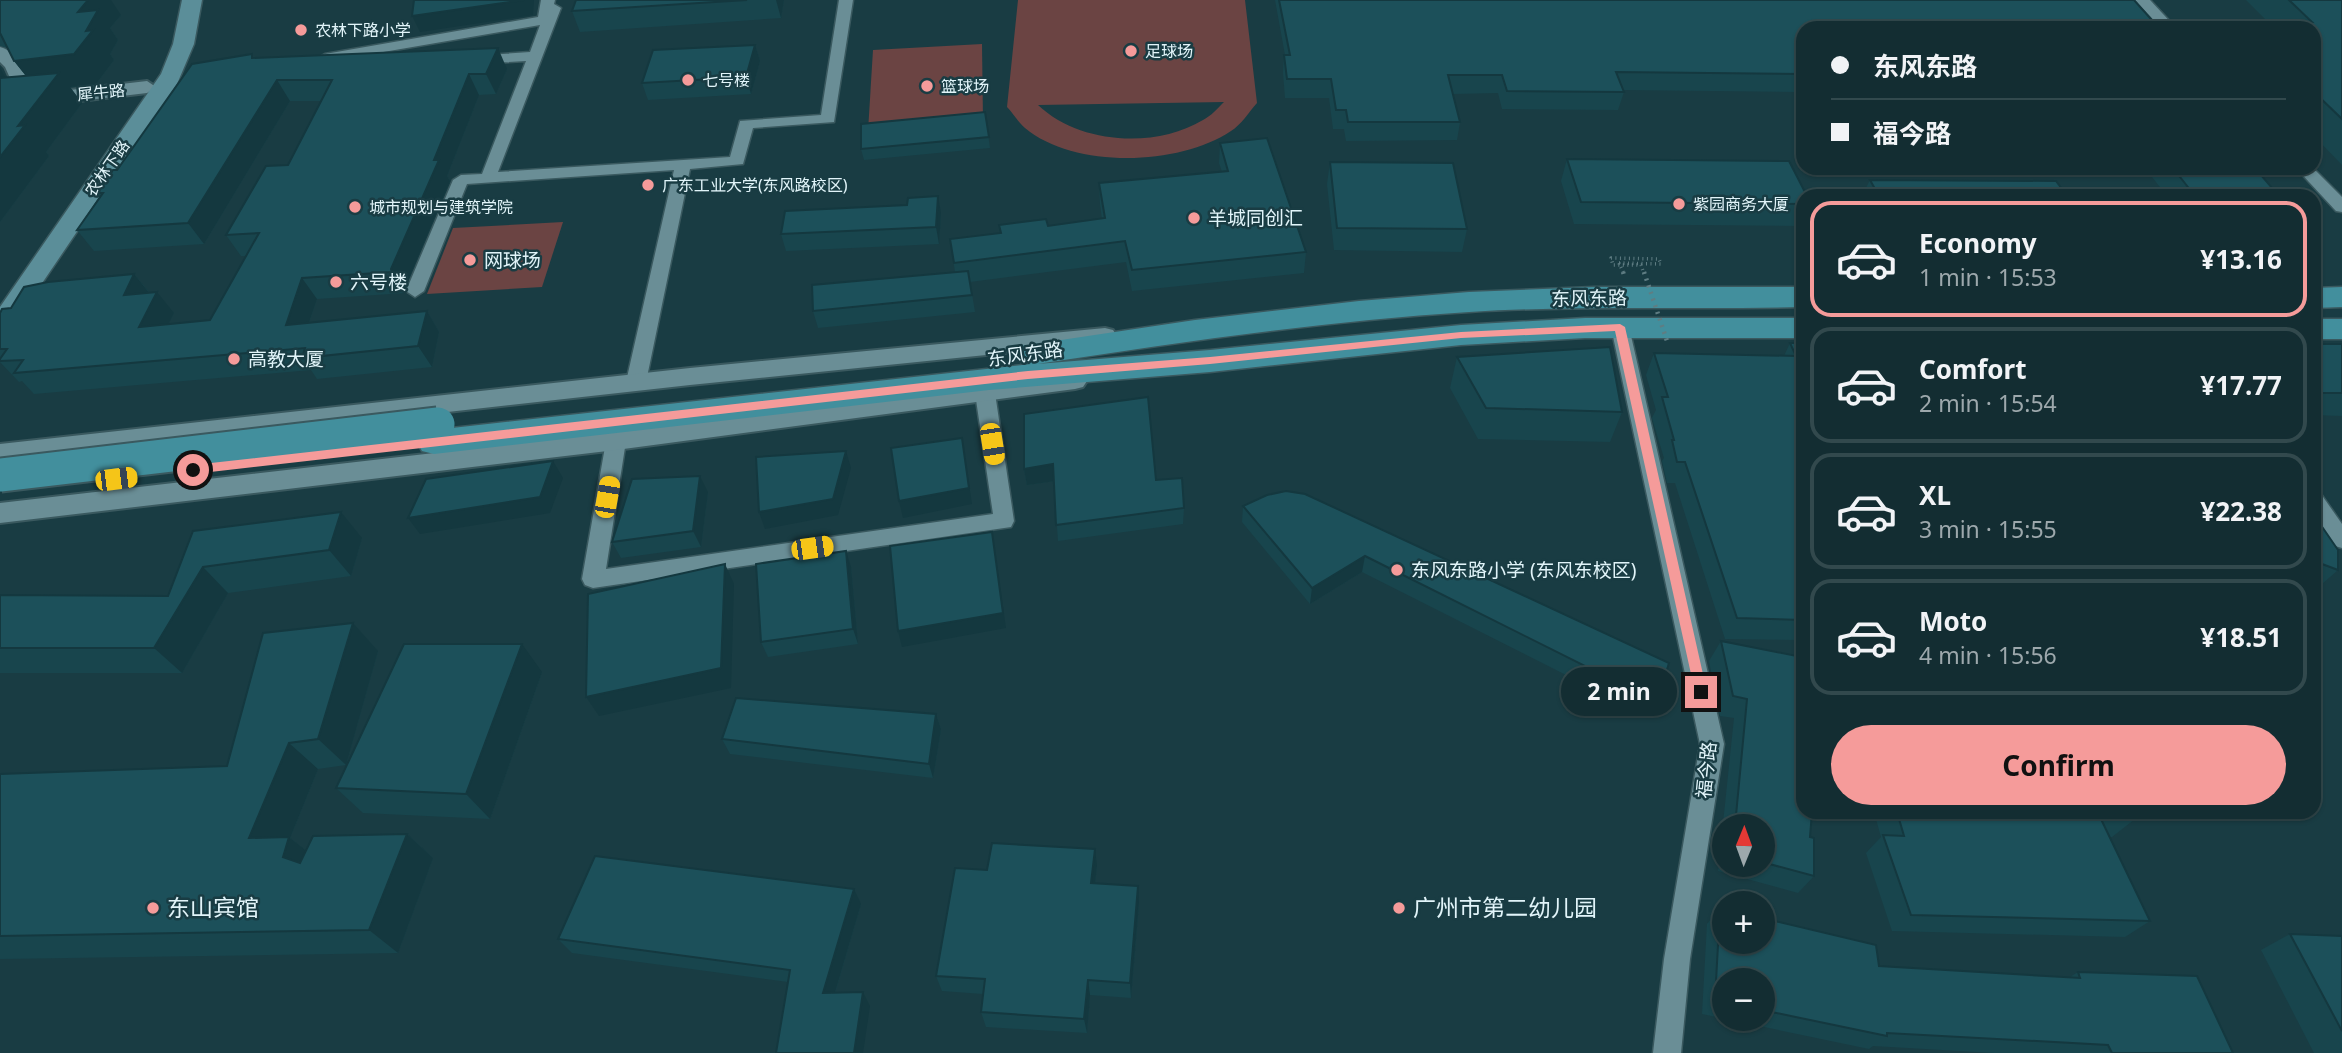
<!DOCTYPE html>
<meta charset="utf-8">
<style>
body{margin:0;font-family:"Noto Sans","Noto Sans SC",sans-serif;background:#1c353a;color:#f1f3f6;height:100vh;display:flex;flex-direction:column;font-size:26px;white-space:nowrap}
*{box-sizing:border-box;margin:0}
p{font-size:23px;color:#9da8ac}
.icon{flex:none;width:38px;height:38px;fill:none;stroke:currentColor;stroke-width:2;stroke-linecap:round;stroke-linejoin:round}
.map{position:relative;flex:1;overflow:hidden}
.side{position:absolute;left:1796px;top:189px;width:525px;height:630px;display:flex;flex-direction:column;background:#132d32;border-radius:21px;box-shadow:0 2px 5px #0004,0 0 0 2px #32494d}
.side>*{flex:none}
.hud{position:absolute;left:1796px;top:21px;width:525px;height:154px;border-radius:21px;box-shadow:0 2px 5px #0004,0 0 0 2px #32494d;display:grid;align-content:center;height:154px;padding:0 35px;background:#132d32}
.needle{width:46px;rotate:1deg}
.tools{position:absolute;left:1712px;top:814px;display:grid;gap:14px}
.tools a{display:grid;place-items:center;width:63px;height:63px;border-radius:50%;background:#132d32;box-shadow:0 2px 5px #0004,0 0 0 2px #32494d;font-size:35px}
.end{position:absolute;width:32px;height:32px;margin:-16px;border:9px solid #f59b9a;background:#111;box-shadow:0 0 0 4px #111}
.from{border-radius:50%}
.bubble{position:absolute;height:49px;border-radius:24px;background:#132d32;box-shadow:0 2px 5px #0004,0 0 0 2px #32494d;font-size:23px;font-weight:700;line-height:49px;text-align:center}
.car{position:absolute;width:21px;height:42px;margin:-21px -10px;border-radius:9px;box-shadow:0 0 5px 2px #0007;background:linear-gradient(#f5c518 24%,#345 0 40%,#f5c518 0 76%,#345 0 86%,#f5c518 0)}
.hud b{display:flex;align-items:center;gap:24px;height:66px;font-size:26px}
.hud b+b{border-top:2px solid #32494d}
.hud i{width:18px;height:18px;background:#f1f3f6}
ul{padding:12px 0 0;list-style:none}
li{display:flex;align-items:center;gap:21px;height:116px;margin:0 14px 10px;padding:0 21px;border:4px solid #32494d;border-radius:21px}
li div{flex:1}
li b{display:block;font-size:26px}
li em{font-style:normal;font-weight:700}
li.current{border-color:#f59b9a}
li>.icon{width:63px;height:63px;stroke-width:1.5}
.cta{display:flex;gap:14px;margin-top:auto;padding:14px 35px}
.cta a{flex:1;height:80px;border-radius:42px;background:#f59b9a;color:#111;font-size:28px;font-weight:700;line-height:80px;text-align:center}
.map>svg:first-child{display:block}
.green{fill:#6b4443;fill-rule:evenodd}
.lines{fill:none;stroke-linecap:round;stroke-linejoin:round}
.minor-casing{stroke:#3a595f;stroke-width:3}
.tertiary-casing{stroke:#3a595f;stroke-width:4}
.secondary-casing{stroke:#3a595f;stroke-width:3}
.trunk-casing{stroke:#3a595f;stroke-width:3}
.path-far1{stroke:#5f7d83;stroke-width:3.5;stroke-dasharray:1 3.5;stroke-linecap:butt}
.path{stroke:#5f7d83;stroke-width:4.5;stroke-dasharray:2 5;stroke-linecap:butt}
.minor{fill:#6a8e96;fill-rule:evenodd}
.tertiary{fill:#6a8e96;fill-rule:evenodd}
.secondary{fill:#5b8e99;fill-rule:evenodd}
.trunk{fill:#428f9d;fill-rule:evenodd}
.trunk-bridge-casing{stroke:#3a595f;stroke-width:37;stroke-linecap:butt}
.path-bridge-far1{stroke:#5f7d83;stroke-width:3.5;stroke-dasharray:1 3.5;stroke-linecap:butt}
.path-bridge{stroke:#5f7d83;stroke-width:4.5;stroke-dasharray:2 5;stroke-linecap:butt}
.trunk-bridge{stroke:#428f9d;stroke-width:33}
.wall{fill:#18454d;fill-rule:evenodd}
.shaded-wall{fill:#14383f}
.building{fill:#1c505a;stroke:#14383f;stroke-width:2}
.route{fill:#f59b9a}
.poi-dot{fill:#f59b9a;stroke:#193c43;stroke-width:2.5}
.labels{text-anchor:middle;stroke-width:5;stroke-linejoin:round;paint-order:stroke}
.far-poi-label{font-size:16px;fill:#e1f4f9;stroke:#193c43;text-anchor:start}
.far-street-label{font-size:16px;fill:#e1f4f9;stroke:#193c43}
.poi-label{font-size:19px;fill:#e1f4f9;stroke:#193c43;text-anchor:start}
.street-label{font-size:19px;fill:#e1f4f9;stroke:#193c43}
.near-poi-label{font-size:23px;fill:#e1f4f9;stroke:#193c43;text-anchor:start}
</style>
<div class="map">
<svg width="2342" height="1053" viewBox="0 0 2342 1053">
<rect width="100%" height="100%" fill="#193c43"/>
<g class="green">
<path d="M1018 0H1245L1257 103C1249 112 1241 125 1231 131 1179 166 1074 169 1025 128 1018 122 1013 113 1007 107ZM1224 102C1218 108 1211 116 1203 120 1155 149 1079 144 1038 105Z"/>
<path d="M982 44 983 122 868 131 873 50Z"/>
<path d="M563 222 542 287 427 294 453 228Z"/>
</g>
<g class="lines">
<g class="minor-casing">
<g id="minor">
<path d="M541 0H555L554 4 561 8 498 172 730 157 740 121 821 115 839 0H853L834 122 753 128 743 164 690 169 646 382 643 387H629L626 382 674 170 467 184 424 291 415 297 406 291 453 180 461 175 482 174 526 61 474 64 467 60 474 56 530 52 540 25 325 62 318 58 325 54 538 17Z"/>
<path d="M2135 0H2150L2176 28H2161Z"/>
<path d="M2296 168H2313L2342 197V212L2336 211Z"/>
<path d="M1620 321 1626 323 1629 327 1724 744 1690 959 1681 1053H1653L1664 959 1700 744 1611 327 1614 323Z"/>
<path d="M985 386 992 388 995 393 1014 521 1011 527 593 588 585 585 582 579 606 441 609 436 616 434 623 436 626 441 606 569 993 514 975 393 978 388Z"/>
<path d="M2314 492 2321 494 2342 524V548L2335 546 2314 515Z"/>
</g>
</g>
<g class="tertiary-casing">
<g id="tertiary">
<path d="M0 47C21 53 28 76 36 94L147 81 156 87 147 93 29 107 22 105 5 67 0 62Z"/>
<path d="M1105 328 1113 330 1117 336 1113 342 690 385 0 462V444L690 368Z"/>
<path d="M1075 373 1083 375 1087 381 1083 387 1075 389 616 450 0 523V503L616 432Z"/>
</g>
</g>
<g class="secondary-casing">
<path id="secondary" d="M182 0H202L194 44 177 84 9 332 0 335V307L161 74 173 44Z"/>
</g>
<g class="trunk-casing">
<g id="trunk">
<path d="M1594 287H1802V307C1691 310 1580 305 1469 312 1324 321 1181 342 1037 364L1210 350 1461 325 1585 318H1802V338H1585L1461 345 1210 372 989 390 434 454 422 451 417 442 422 433 434 430 1031 364 1021 362 1016 354 1021 346 1195 320 1359 301 1469 292Z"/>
<path d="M2342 287V307L2314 308V288Z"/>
<rect x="2314" y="319" width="28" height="20"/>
</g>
</g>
<path class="path-far1" d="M1619 263 1624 274"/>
<path class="path" d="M1623 272 1624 275"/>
<use href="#minor" class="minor"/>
<use href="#tertiary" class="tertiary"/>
<use href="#secondary" class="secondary"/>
<use href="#trunk" class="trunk"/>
<g class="trunk-bridge-casing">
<path id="trunk-bridge" d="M0 475 438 424"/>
</g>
<path class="path-bridge-far1" d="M1619 263 1661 264 1659 259 1611 258 1613 265H1641L1644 274"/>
<path class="path-bridge" d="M1644 272 1667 341"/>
<use href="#trunk-bridge" class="trunk-bridge"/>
</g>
<g class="wall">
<path d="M0 0 121 15 110 28 118 40 110 54 114 60 96 84 70 87 82 103 46 152 49 156 0 222V67L5 77 26 76 14 61 7 48 0 46Z"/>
<path d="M576 0H784L781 18 580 32 572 11Z"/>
<path d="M1275 0H2134L2159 28H1802V106L1795 92 1623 90 1624 92 1618 110 1502 109 1498 93 1453 94 1460 122 1457 140 1346 141 1344 129H1333L1329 98H1285L1283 73 1284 55H1285Z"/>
<path d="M2246 0H2342V165L2314 136V28H2213L2215 26 2270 24Z"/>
<path d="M755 45 760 61 751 94 648 100 642 83Z"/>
<path d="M254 58 507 69 496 94 479 95 447 176 450 181 404 290 405 293 317 299 309 323 427 311 439 332 432 367 317 379 311 370 34 394 22 381 19 382 0 362V313L11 308 134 274 149 292 174 313 168 324 210 320 246 256H241L226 235 288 165 322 101H290L204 244 94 251 77 230 99 197 96 193 117 170Z"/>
<path d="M985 112 990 148 864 160 861 149Z"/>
<path d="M1220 143 1306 252 1304 273 1132 291 1126 262 970 282 975 312 818 328 813 311 955 272 950 239 1000 233 999 225 1048 226 1102 219 1100 204 1099 183 1222 172 1219 163Z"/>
<path d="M1567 159 1802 196V220L1800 226 1574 224 1561 181Z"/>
<path d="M1330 162 1467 229 1462 252 1334 250 1327 184Z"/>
<path d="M2031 168H2088L2086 171 2032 170Z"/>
<path d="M2145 168H2255L2279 196H2167Z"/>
<path d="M1870 180 2062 189 2084 196H1862Z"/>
<path d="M941 213 939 244 786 251 781 234Z"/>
<path d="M1790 343H1802V640L1725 639 1675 483H1667L1662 461 1664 458 1652 418 1656 410 1646 375 1654 353 1784 356Z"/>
<path d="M2314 344H2342V416L2314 415Z"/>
<path d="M1457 357 1622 412 1610 442 1478 439 1450 388Z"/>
<path d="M1024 469 1156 480 1184 508 1183 524 1058 541 1054 481 1027 485Z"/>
<path d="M708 492 701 547 621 558 612 542Z"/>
<path d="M1305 494 1657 702 1649 717 1362 572 1310 604 1242 522 1243 506Z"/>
<path d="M2314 515 2338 570 2314 591Z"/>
<path d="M193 531 362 538 351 576 228 593 182 673H0V595L168 596Z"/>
<path d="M851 567 858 644 768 657 761 642Z"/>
<path d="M1721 641 1810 837 1814 876 1798 893 1718 871 1734 718 1720 716 1709 661ZM1724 826H1762V864H1724Z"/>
<path d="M378 651 346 765 318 769 290 838 306 851 407 834 433 858 398 953 0 959V774L227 766Z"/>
<path d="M542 672 490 819 363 813 336 788Z"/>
<path d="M936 714 941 729 933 778 730 754 722 739Z"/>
<path d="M1874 812H2132L2135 819 2112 837H2110L2150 921 2125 937 1892 931 1866 853 1881 837Z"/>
<path d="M1097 866 1095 883 1139 903 1131 998 1090 995 1087 1033 986 1027 981 1012 983 994 942 991 936 976 987 870Z"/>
<path d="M861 904 835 993 870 1006 788 982 572 953 558 939Z"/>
<path d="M1720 908 1879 966 2070 977 2078 972 2233 1053H1994L1873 1046 1869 1049 1702 1014 1707 924ZM1724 980H1762V1018H1724Z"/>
<path d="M2290 934 2342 936V1053H2314L2261 950Z"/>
</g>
<g class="shaded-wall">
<path d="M88 0H111L121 15 110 28 118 40 110 54 114 60 96 84 70 87 82 103 46 152 49 156 0 222V157L38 91 14 61 78 12Z"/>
<path d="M524 0H534L533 15 420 32 412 16Z"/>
<path d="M776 0H784L781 18Z"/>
<path d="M755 45 760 61 751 94 746 77Z"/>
<path d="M498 48 507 69 496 94 486 74Z"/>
<path d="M0 67 14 94 0 96Z"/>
<path d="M469 74 479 95 447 176 450 181 404 290 405 293 391 269Z"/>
<path d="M277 80 290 101 204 244 188 223Z"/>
<path d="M938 196 941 213 939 244 936 227Z"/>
<path d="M134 274 151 295H124Z"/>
<path d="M302 278 317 299 301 346 286 325Z"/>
<path d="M157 292 174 313 156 348 139 327Z"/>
<path d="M427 311 439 332 432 367 418 346Z"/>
<path d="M962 438 972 504 903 518 899 501Z"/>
<path d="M846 451 851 468 838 515 765 529 759 512Z"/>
<path d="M553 461 563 478 550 513 420 534 408 518Z"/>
<path d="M1053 464 1055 481 1027 485 1024 469Z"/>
<path d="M700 476 708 492 701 547 693 531Z"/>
<path d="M341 512 362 538 351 576 329 550Z"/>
<path d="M992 532 1006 628 902 647 898 631Z"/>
<path d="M846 551 851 567 858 644 853 629Z"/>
<path d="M1365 556 1362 572 1310 604 1312 588Z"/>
<path d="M725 564 734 584 731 688 599 716 586 697Z"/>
<path d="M203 567 228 593 182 673 154 648Z"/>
<path d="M353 623 378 651 346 765 318 739Z"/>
<path d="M522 644 542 672 490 819 466 794Z"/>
<path d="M936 714 941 729 933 778 929 764Z"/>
<path d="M289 743 318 769 290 838 319 861 314 881 249 838Z"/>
<path d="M407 834 433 858 398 953 369 930Z"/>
<path d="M1095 849 1097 866 1093 900 1091 883Z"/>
<path d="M1138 886 1139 903 1131 998 1130 983Z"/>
<path d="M854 889 861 904 831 1006 823 993Z"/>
<path d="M1088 980 1090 995 1087 1033 1084 1019Z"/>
<path d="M863 992 870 1006 863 1053H854Z"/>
</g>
<g class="building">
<path d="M0 0H88L78 12 98 10 86 31 93 30 74 54 14 61 0 33Z"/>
<path d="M414 0H524L412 16Z"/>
<path d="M576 0H747L572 11Z"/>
<path d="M1279 0H2134L2159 28H1930L1927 24 1868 23 1871 28H1802V74L1616 72 1624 92 1507 91 1502 75H1448L1460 122H1348L1346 110H1336L1331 79H1287L1284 55H1290Z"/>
<path d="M2289 0H2342V119L2314 92V28H2217L2215 26 2312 22Z"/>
<path d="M755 45 746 77 642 83 653 50Z"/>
<path d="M498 48 486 74H469L434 160H439L391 269 392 272 302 278 286 325 427 311 418 346 302 358 305 348 14 373 23 360 0 361V359L7 349H0V313L2 309 11 308 24 287 48 282 134 274 124 295 157 292 139 327 210 320 259 233 226 235 266 166 288 165 332 80H277L188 223 77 230 103 193H96L113 170H117L192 64 252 54V58Z"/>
<path d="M59 73 18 126 25 125 0 157V78Z"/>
<path d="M985 112 989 137 861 149V124Z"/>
<path d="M1267 138 1306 252 1132 270 1125 241 954 263 950 239 1001 233 999 225 1046 219 1048 226 1105 218 1099 183 1228 171 1220 143Z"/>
<path d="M1567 159 1789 161 1807 196H1802V204L1581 202Z"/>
<path d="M1330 162 1453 163 1467 229 1337 228Z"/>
<path d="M2173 168H2255L2279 196H2195Z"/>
<path d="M1870 180 2056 181 2062 189H2079L2084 196H1879Z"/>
<path d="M938 196 936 227 781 234 785 211 907 205 908 198Z"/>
<path d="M968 271 972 295 813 311 812 285Z"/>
<path d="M1790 343H1802V620L1737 618 1685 462H1677L1672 440H1674L1662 397H1668L1654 353 1796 356Z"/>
<rect x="2314" y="344" width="28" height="49"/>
<path d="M1610 347 1622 412 1486 408 1457 357Z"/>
<path d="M1148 397 1156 480 1182 478 1184 508 1056 525 1053 464 1024 469V414Z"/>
<path d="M962 438 969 488 899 501 891 448Z"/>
<path d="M846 451 833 499 759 512 756 457Z"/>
<path d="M553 461 540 497 408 518 426 479Z"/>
<path d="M700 476 693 531 612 542 632 479Z"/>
<path d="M1286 491 1305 494 1669 663 1657 702 1365 556 1312 588 1243 506 1267 495Z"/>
<path d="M341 512 329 550 203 567 154 648H0V595L168 596 193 531Z"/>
<path d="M2314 515 2338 550V570L2314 561Z"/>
<path d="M992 532 1003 613 898 631 890 546Z"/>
<path d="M846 551 853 629 761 642 756 564Z"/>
<path d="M725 564 721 668 586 697 588 594Z"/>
<path d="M353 623 318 739 289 743 249 838 289 837 283 857 300 863 313 836 407 834 369 930 0 936V774L227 766 263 633Z"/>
<path d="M1721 641 1802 657V812H1812L1810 837 1814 838V876L1762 862V826H1735L1747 699 1733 696Z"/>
<path d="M404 644H522L466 794 336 788Z"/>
<path d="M736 698 936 714 929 764 722 739Z"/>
<path d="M1897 812H2132L2135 819 2100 817 2150 921 1911 915 1883 835 1904 836Z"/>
<path d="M992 843 1095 849 1091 883 1138 886 1130 983 1088 980 1084 1019 981 1012 985 979 936 976 955 868 987 870Z"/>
<path d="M595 856 854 889 823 993 863 992 854 1053H776L790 970 558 939Z"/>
<path d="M1720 908 1724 909V942H1762V918L1876 945 1879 966 2080 978 2078 972 2197 976 2233 1053H2112L2108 1045 1887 1033V1036L1762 1010V980H1724V1002L1715 1000Z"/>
<path d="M2290 934 2342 936V1031Z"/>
</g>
<path class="route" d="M1620 324 1625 327 1707 692 1701 697 1695 692 1615 331 1461 338 1210 364 1028 379 193 474 188 470 193 465 1028 371 1210 357 1461 332Z"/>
<g class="poi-dot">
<circle cx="301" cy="30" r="7"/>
<circle cx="1131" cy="51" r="7"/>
<circle cx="688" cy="80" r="7"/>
<circle cx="927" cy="86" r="7"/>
<circle cx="648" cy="185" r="7"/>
<circle cx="1679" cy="204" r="7"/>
<circle cx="355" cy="207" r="7"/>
<circle cx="1194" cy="218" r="7"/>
<circle cx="470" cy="260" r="7"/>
<circle cx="336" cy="282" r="7"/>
<circle cx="234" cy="359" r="7"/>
<circle cx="1397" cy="570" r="7"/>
<circle cx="153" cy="908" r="7"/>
<circle cx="1399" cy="908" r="7"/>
</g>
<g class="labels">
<g class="far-poi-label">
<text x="315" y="36">农林下路小学</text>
<text x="1145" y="57">足球场</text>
<text x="702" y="86">七号楼</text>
<text x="941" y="92">篮球场</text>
<text x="662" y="191">广东工业大学(东风路校区)</text>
<text x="1693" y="210">紫园商务大厦</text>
<text x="369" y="213">城市规划与建筑学院</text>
</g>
<g class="far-street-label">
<text transform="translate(101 92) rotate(-6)" y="6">犀牛路</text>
<text transform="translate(107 168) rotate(-55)" y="6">农林下路</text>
</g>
<g class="poi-label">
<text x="1208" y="225">羊城同创汇</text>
<text x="484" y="267">网球场</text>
<text x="350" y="289">六号楼</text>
<text x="248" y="366">高教大厦</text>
<text x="1411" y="577">东风东路小学 (东风东校区)</text>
</g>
<g class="street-label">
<text transform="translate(1589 298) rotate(-1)" y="7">东风东路</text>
<text transform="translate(1025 354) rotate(-8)" y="7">东风东路</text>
<text transform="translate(1706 770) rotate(-84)" y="7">福今路</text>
</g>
<g class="near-poi-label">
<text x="167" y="916">东山宾馆</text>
<text x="1413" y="916">广州市第二幼儿园</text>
</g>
</g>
</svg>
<div class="tools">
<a><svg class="needle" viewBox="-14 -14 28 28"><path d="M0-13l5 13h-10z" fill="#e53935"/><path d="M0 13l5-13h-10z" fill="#9da8ac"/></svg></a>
<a>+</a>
<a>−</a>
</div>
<i class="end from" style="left:193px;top:470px"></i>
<i class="end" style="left:1701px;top:692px"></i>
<div class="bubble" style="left:1561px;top:667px;width:116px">2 min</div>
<i class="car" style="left:992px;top:444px;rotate:171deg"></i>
<i class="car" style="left:116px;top:479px;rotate:83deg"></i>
<i class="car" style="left:607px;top:497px;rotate:10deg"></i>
<i class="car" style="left:812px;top:548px;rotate:82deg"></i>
<div class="hud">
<b><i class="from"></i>东风东路</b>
<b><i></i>福今路</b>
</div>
<section class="side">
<ul>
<li class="current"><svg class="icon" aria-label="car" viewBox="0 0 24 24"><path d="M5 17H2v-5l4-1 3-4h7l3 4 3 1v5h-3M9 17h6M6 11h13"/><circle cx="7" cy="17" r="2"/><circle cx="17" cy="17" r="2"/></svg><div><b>Economy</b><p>1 min · 15:53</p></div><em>¥13.16</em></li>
<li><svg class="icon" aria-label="car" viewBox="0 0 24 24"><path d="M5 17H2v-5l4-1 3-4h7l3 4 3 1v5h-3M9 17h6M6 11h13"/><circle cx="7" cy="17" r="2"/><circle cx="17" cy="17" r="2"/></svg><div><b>Comfort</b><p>2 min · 15:54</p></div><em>¥17.77</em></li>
<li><svg class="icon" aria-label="car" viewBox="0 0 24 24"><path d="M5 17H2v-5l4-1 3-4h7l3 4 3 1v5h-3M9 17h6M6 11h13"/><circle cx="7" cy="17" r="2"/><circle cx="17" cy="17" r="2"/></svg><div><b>XL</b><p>3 min · 15:55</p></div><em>¥22.38</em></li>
<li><svg class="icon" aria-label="car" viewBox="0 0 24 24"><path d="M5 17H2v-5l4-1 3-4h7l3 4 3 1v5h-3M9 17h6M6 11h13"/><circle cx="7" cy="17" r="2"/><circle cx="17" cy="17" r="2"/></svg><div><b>Moto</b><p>4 min · 15:56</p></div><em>¥18.51</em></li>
</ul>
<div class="cta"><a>Confirm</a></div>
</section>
</div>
